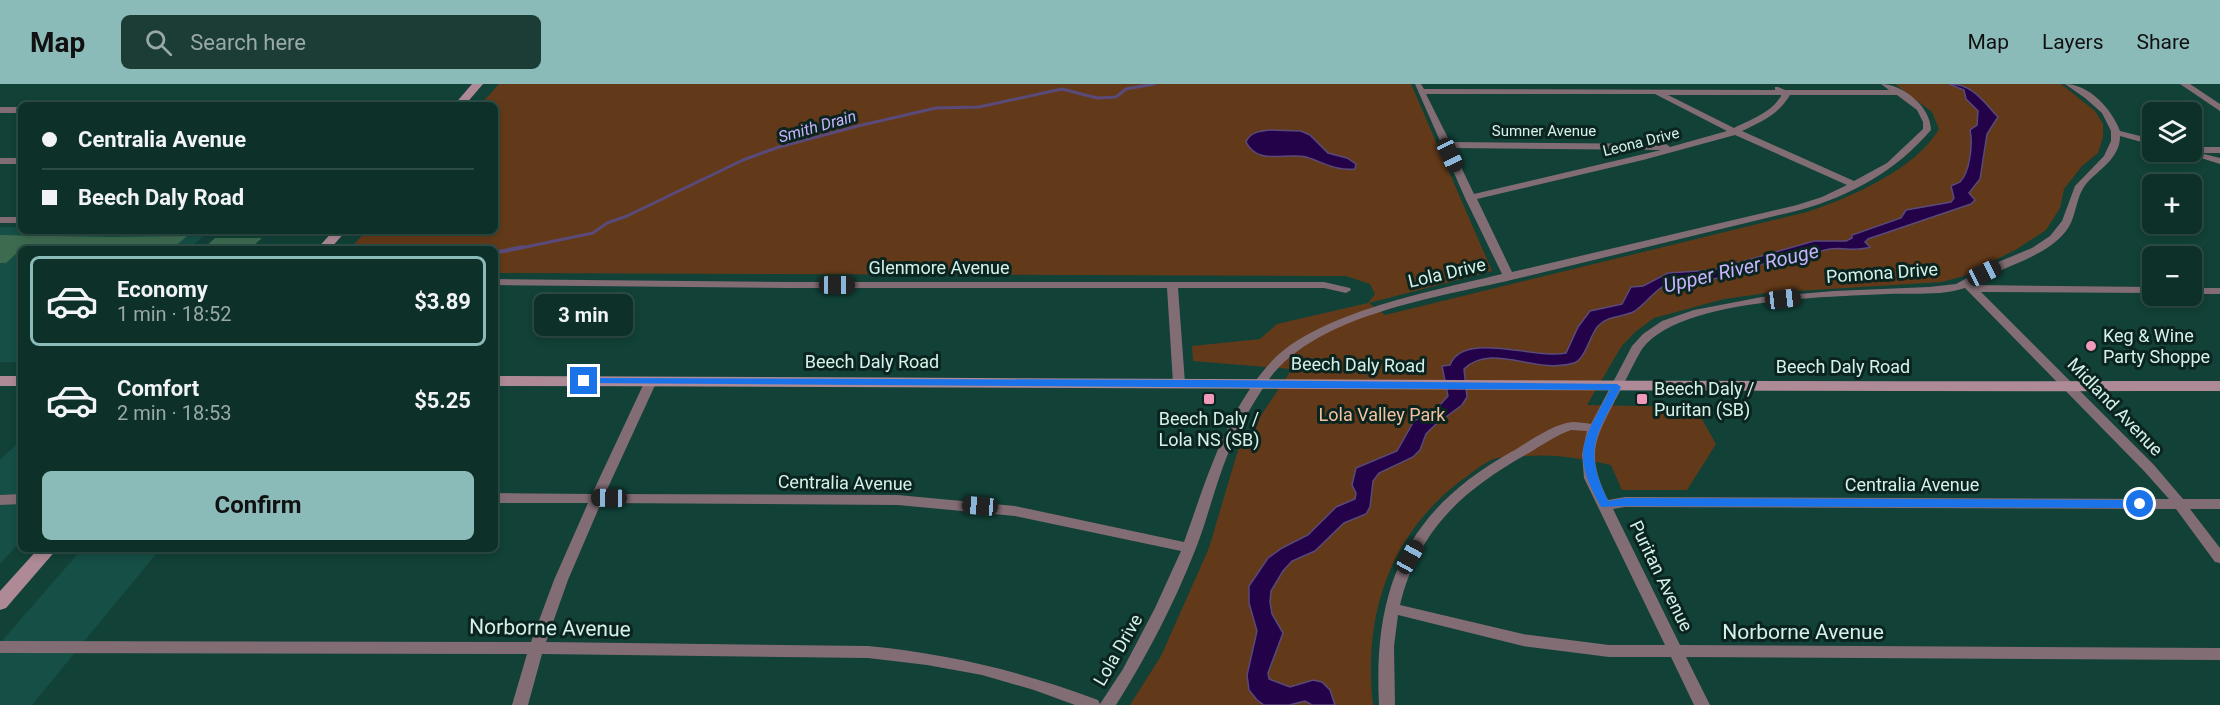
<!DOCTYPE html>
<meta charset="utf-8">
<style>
body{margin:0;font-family:Roboto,sans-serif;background:#1b3d35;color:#f1f3f6;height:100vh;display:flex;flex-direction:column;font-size:22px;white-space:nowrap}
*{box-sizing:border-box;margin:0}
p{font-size:20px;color:#9aa9a8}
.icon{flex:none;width:33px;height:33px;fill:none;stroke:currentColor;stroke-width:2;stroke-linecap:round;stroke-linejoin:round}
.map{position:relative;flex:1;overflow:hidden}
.sheet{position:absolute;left:18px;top:162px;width:480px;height:306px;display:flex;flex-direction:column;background:#0d3129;border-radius:9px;box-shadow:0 3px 9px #0003,0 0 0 2px #2d4c46}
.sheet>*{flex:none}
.hud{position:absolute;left:18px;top:18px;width:480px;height:132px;border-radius:9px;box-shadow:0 3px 9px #0003,0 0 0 2px #2d4c46;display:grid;align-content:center;height:132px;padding:0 24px;background:#0d3129}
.fabs{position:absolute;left:2142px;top:18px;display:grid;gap:12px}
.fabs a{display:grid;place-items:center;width:60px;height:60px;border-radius:9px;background:#0d3129;box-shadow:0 3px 9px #0003,0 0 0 2px #2d4c46;font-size:30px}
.end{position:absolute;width:27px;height:27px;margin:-14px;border:8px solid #1a73e8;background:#fff;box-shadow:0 0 0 3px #fff}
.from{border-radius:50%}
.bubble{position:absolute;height:42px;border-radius:9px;background:#0d3129;box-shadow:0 3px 9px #0003,0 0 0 2px #2d4c46;font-size:20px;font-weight:700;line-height:42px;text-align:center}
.car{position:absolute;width:18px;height:36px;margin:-18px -9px;border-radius:8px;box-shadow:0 0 4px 2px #0007;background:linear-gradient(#222 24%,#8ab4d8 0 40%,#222 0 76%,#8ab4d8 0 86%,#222 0)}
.hud b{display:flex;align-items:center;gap:21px;height:57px;font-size:22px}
.hud b+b{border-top:2px solid #2d4c46}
.hud i{width:15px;height:15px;background:#f1f3f6}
ul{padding:10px 0 0;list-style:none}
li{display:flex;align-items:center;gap:18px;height:90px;margin:0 12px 9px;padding:0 12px;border:3px solid transparent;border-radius:9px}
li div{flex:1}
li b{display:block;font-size:22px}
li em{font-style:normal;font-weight:700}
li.active{border-color:#8bbbb9}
li>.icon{width:54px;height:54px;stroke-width:1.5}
.primary-button{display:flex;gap:12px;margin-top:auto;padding:12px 24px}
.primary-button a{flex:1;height:69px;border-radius:9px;background:#8bbbb9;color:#111;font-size:24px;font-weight:700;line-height:69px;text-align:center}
header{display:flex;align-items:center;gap:36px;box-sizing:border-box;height:84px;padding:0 30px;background:#8bbbb9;color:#111}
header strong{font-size:28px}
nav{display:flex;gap:33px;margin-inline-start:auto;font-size:21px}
.search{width:420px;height:54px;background:#1b3d35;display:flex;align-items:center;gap:15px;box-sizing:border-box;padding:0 21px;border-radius:9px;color:#9aa9a8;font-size:22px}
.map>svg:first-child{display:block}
.built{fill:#154f45}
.green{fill:#633a19}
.water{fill:#24024a;stroke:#594a7a;stroke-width:1.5}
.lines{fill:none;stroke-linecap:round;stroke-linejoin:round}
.stream-far1{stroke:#594a7a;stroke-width:3}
.stream{stroke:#594a7a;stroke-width:4}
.building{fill:#3d6b50}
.street{fill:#836d74;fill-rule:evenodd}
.secondary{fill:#ad8a95;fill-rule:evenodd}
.route{fill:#1a73e8}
.poi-dot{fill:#ef9ab8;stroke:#0b241f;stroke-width:2}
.labels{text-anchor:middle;stroke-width:6;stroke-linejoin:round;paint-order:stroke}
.far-street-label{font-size:15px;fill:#d4f2ea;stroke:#0b241f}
.far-water-label{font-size:16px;font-style:italic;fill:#c7b2fd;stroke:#0b241f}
.street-label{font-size:18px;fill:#d4f2ea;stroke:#0b241f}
.poi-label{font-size:18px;fill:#d4f2ea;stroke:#0b241f;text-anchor:start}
.park-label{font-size:18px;fill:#f2c2a0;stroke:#0b241f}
.water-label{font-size:20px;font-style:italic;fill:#c7b2fd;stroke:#0b241f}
.near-street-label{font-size:21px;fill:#d4f2ea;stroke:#0b241f}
</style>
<header>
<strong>Map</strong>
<div class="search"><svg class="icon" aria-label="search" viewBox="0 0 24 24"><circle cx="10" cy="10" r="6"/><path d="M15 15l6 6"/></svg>Search here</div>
<nav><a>Map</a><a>Layers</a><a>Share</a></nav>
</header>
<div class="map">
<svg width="2220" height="621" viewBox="0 0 2220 621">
<rect width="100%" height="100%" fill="#114137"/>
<g class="built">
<path d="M0 143H21V147H209L189 165H21V278H0Z"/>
<path d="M21 356V457L0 480V376Z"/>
<path d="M82 465H160L32 621H0V559Z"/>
</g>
<path class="green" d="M499 0H1411L1492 187 1369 219 1385 231 1807 128C1850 114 1916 85 1939 45L1932 28 1895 0H2061L2095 27 2103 40V53L2098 69 2082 82 2064 105 2060 124 2046 146 2017 165 1964 192 1942 198 1767 209 1724 215 1654 234 1635 248 1621 263 1587 321 1695 323 1716 360 1687 406H1622L1611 381C1576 374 1552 369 1516 373 1509 373 1500 373 1493 375 1482 380 1469 391 1459 398 1388 453 1363 534 1373 621H1130L1161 572 1209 464 1238 366 1292 285 1193 277 1192 262 1260 255 1277 240 1368 219 1375 210 1370 200 1346 192 495 189V165H350L366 147H495V21H480Z"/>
<g class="water">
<path d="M1949 0C1973 0 1983 17 1998 33L1987 50 1980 95 1969 109 1975 116 1971 120 1868 155 1865 158 1870 163C1856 168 1844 163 1830 165 1813 168 1798 175 1781 178 1775 179 1769 178 1763 180 1751 182 1741 189 1729 192 1710 198 1687 193 1666 201 1657 204 1644 221 1635 227 1625 233 1608 231 1598 242 1590 251 1585 276 1574 279 1536 291 1492 258 1464 285L1467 313 1462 321 1435 341 1426 350 1420 366 1413 373 1379 389 1373 397 1370 423 1366 430 1344 439 1315 467 1292 477 1283 487 1271 507 1270 518 1272 530 1283 549 1268 589 1269 595 1290 603 1313 596 1322 598 1330 606 1335 621H1312L1305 617 1289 621H1264L1257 616 1249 606 1247 591 1257 547 1249 519V502L1268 474 1282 464 1308 451 1336 423 1355 415 1356 409 1352 401 1356 384 1397 367 1414 337 1439 322 1448 312 1442 282 1450 281C1463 246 1537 276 1566 269L1578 243 1590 227 1622 220 1631 203 1643 202 1668 189 1713 186 1814 157H1846L1852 154V151L1901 134 1906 126 1951 118 1954 114 1951 102C1954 100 1957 100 1960 98 1970 88 1973 60 1970 46L1977 41 1978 27 1966 15 1964 6Z"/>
<path d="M1270 46 1301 47 1310 51 1328 69 1347 74 1356 80 1355 85C1335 87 1323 78 1306 73 1286 68 1258 82 1246 58 1250 48 1260 47 1270 46Z"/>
</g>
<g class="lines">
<path class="stream-far1" d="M516 165 593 149 607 139 627 132 743 76 779 63 858 42 936 24 979 23 1062 5 1097 14 1116 13 1126 5 1154 0"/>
<path class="stream" d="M499 168 523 163"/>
</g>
<g class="building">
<path d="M0 151 112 153 187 152 172 165H21L6 179H0Z"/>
<path d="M215 154H262L250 165H203Z"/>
</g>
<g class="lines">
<g class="street">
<path d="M1415 0H1421L1424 5 1775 6V3H1778L1785 6H1889L1881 0C1903 0 1931 23 1931 46 1897 86 1851 112 1800 126 1704 149 1607 173 1511 196 1436 214 1310 231 1265 301 1254 318 1243 336 1235 354 1218 389 1210 428 1196 464 1175 518 1147 572 1116 621H1075L1034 606 982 591 927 581 868 574 542 570 528 621H512L527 570 0 569V557L531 558 554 496 588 419H495V409L592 410 645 297 651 293 657 297 605 410 898 411 1015 422 1184 458C1206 397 1226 327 1271 278 1317 228 1437 206 1502 190L1465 114ZM1426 10H1655L1727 47 1670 63 1666 60 1450 58ZM1668 11H1781V12C1771 29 1752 35 1734 44ZM1790 11H1897L1917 26 1923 38V45L1887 79 1854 97 1742 47C1762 37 1778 31 1790 11ZM1735 51 1847 101 1822 113 1797 121 1512 188 1477 115 1643 76ZM1452 64 1661 66 1474 110ZM601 419 898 421 1015 432 1181 467 1155 524 1123 585 1100 620 1098 616C1021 587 949 570 868 562L546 558 568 496Z"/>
<path d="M2065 0C2089 0 2112 25 2120 47L2152 55V61L2120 52C2120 75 2099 85 2086 100 2075 114 2077 133 2066 147 2044 175 2002 181 1974 201L2152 203V209L1981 208 2154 381 2183 415H2220V425H2190L2220 464V479L2215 478 2176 425 1625 423 1613 425 1680 561 2220 564V576L1686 573 1710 621H1694L1671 573H1609L1523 562 1398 531 1394 562 1395 621H1379C1373 503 1406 427 1511 368 1527 359 1554 339 1573 338 1579 338 1585 339 1591 340L1632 262 1643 250 1662 237 1694 226 1762 213 1834 207 1929 203 1956 200 1991 181 2032 164 2050 152 2062 137 2075 102 2104 72 2111 57V47L2102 29 2085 14ZM1965 204 2144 387 2169 415 1625 413 1608 416C1585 369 1595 355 1618 311 1626 296 1633 280 1642 265 1679 215 1827 213 1887 210 1913 209 1940 212 1965 204ZM1571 346 1587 347 1582 370 1584 394 1665 561H1609L1523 550 1400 521C1418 446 1463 406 1527 370 1541 362 1556 351 1571 346Z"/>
<path d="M2180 0H2190L2220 20V27Z"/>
<rect x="0" y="23" width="21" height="6"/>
<path d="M2197 63H2220V69H2200L2220 74V80L2182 68H2192Z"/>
<rect x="0" y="74" width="21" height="6"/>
<rect x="0" y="133" width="21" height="6"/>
<path d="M495 195 789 198H1324L1350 204 1351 206 1346 209 1324 204H1178L1185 299 1179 303 1173 299 1167 204H789L495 201Z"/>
<rect x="2192" y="204" width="28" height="6"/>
<path d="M21 410V420L0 421V411Z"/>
</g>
<g class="secondary">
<path d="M472 0H483L465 21H454Z"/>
<path d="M333 147H346L330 165H317Z"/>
<rect x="0" y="292" width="21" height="10"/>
<path d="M495 292C1070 294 1645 298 2220 297V307C1645 308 1070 303 495 302Z"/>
<path d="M38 465H57L6 524 0 526V507Z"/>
</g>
</g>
<path class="route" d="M584 294 1213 296 1617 300 1621 303C1597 351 1582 364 1608 417L1625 414 2140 416 2146 420 2140 424 1625 422 1601 423C1570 368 1583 357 1610 306L581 299 579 297Z"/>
<g class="poi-dot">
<circle cx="2091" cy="262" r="6"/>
<rect x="1203" y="309" width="12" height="12" rx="3"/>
<rect x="1636" y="309" width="12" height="12" rx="3"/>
</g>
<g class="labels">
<g class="far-street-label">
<text x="1544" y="52">Sumner Avenue</text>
<text transform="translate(1641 58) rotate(-14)" y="5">Leona Drive</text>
</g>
<g class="far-water-label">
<text transform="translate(817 42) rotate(-16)" y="6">Smith Drain</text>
</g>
<g class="street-label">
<text x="939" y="190">Glenmore Avenue</text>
<text transform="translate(1447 189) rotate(-13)" y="6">Lola Drive</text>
<text transform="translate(1882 189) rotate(-4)" y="6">Pomona Drive</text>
<text x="872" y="284">Beech Daly Road</text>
<text transform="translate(1358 281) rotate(1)" y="6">Beech Daly Road</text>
<text x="1843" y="289">Beech Daly Road</text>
<text transform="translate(2115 323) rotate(46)" y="6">Midland Avenue</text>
<text transform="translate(845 399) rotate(1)" y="6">Centralia Avenue</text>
<text x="1912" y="407">Centralia Avenue</text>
<text transform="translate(1661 492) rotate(64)" y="6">Puritan Avenue</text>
<text transform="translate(1118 566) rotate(-60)" y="6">Lola Drive</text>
</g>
<g class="poi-label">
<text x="2103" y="258">Keg &amp; Wine<tspan x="2103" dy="21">Party Shoppe</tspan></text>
<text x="1654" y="311">Beech Daly /<tspan x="1654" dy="21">Puritan (SB)</tspan></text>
<text x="1209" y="341" text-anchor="middle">Beech Daly /<tspan x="1209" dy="21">Lola NS (SB)</tspan></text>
</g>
<g class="park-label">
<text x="1382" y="337">Lola Valley Park</text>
</g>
<g class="water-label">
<text transform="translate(1741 184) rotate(-13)" y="7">Upper River Rouge</text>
</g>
<g class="near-street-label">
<text transform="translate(550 544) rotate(1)" y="7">Norborne Avenue</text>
<text x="1803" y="555">Norborne Avenue</text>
</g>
</g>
</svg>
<div class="fabs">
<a><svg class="icon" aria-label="layers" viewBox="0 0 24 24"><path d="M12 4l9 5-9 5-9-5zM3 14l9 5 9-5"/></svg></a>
<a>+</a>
<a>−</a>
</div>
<i class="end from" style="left:2140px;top:420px"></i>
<i class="end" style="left:584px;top:297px"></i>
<div class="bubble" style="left:534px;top:210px;width:99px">3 min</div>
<i class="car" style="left:1450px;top:71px;rotate:155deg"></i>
<i class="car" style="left:1984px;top:189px;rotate:64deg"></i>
<i class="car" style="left:837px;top:201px;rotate:90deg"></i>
<i class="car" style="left:1783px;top:215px;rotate:83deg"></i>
<i class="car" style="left:609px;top:414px;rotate:271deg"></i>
<i class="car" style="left:980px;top:422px;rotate:275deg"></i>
<i class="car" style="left:1410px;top:473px;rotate:29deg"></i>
<div class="hud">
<b><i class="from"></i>Centralia Avenue</b>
<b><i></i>Beech Daly Road</b>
</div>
<section class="sheet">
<ul>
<li class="active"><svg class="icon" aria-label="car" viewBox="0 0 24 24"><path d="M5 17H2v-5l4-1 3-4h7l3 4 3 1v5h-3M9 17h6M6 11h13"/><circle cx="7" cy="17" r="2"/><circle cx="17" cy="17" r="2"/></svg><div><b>Economy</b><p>1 min · 18:52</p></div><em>$3.89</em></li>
<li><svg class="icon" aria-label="car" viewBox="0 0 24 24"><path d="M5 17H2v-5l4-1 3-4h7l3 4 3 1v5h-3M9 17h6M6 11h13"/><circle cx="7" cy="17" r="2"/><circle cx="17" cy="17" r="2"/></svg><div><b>Comfort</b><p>2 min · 18:53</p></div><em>$5.25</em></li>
</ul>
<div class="primary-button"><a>Confirm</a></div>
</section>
</div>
